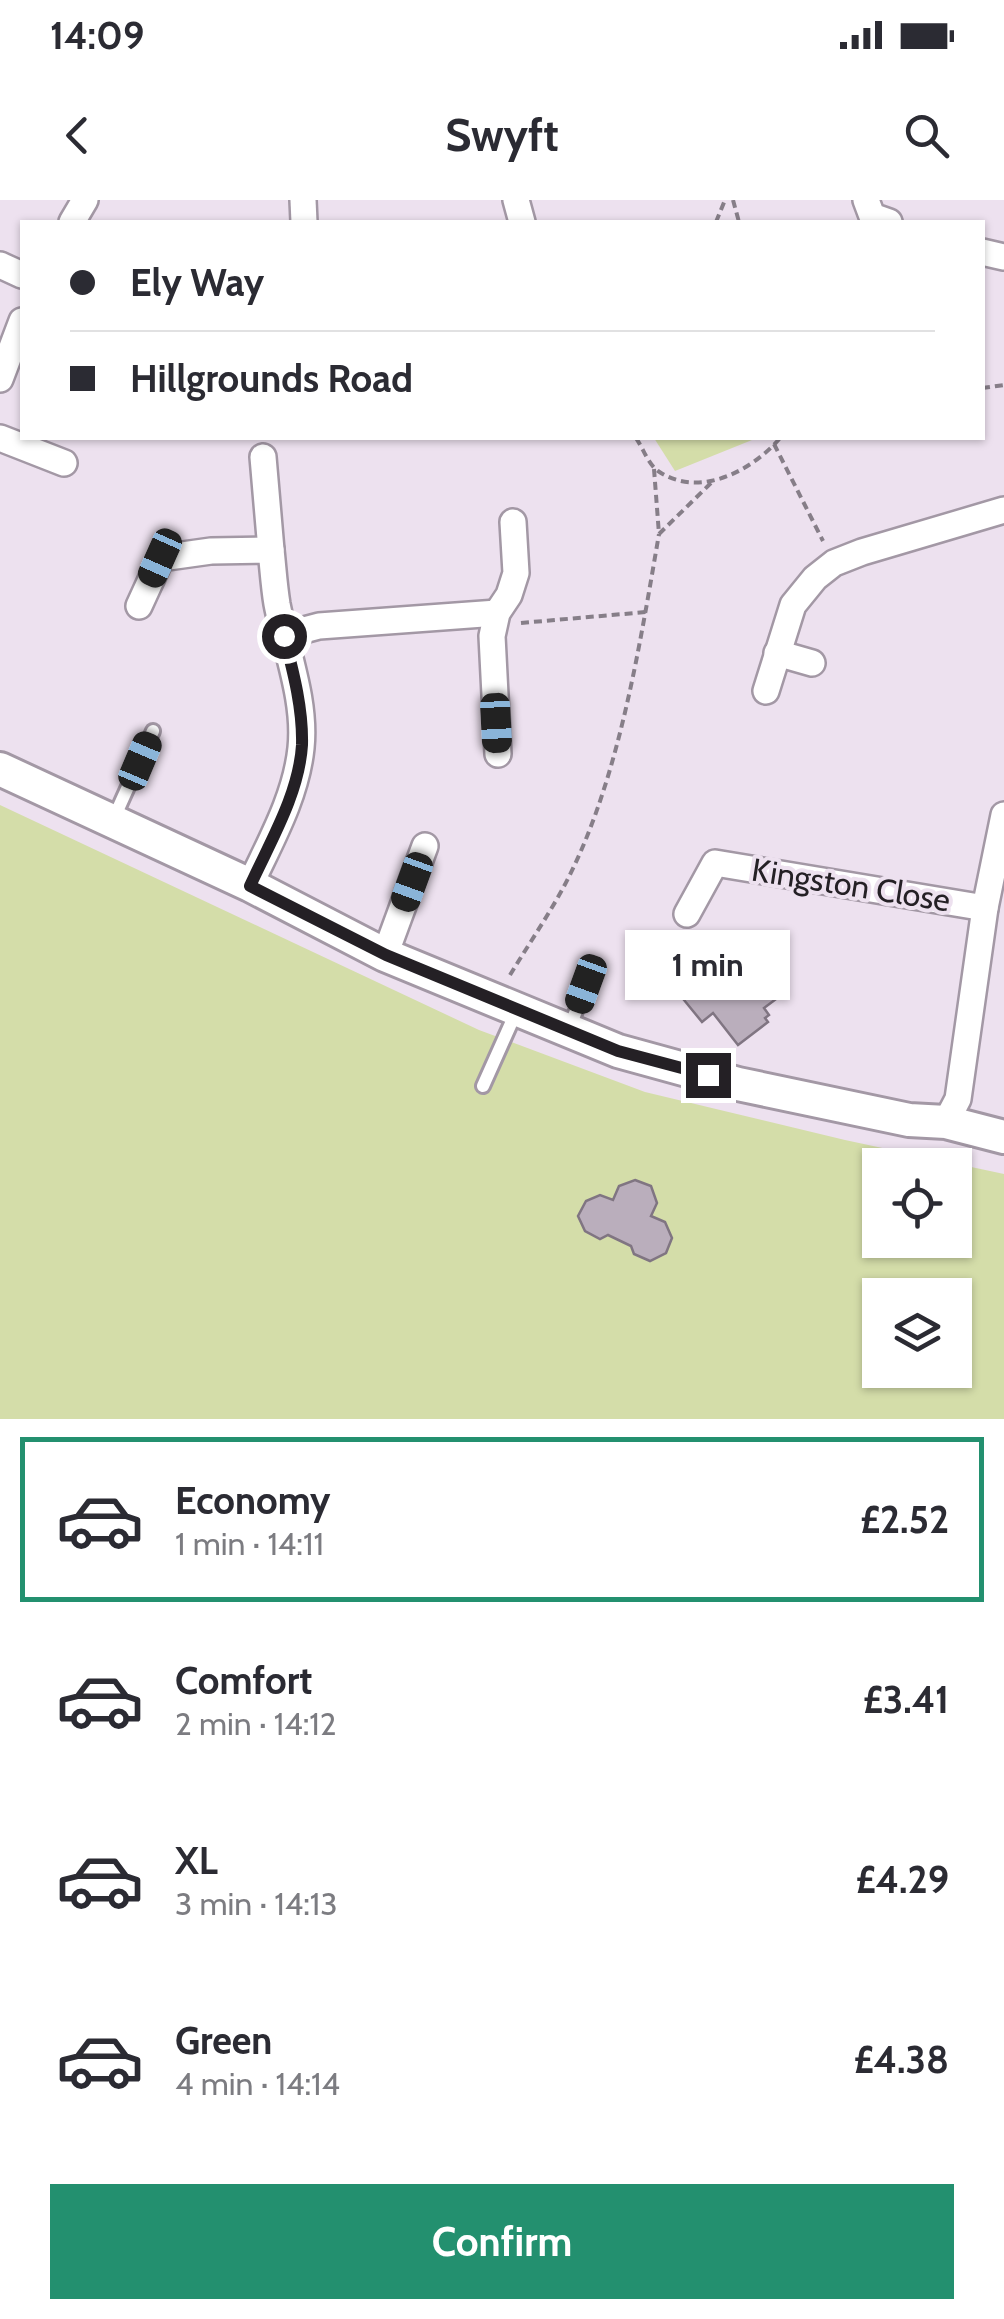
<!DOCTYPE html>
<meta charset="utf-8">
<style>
body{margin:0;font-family:Cabin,sans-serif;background:#f2f2f3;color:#2b2b33;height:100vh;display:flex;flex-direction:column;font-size:38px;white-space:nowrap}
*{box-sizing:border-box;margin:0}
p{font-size:32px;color:#7c7c81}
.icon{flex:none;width:55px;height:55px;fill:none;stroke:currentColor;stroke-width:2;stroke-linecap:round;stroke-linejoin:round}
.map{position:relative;height:1219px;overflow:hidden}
.drawer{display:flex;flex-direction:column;background:#fff;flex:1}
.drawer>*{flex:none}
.hud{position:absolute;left:20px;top:20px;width:965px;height:220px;border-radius:0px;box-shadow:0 2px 8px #0004;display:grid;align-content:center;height:220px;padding:0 50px;background:#fff}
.tools{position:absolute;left:862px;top:948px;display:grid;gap:20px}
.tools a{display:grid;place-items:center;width:110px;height:110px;border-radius:0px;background:#fff;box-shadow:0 2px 8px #0004;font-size:50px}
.end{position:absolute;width:45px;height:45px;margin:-22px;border:12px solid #242025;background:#fff;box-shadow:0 0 0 5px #fff}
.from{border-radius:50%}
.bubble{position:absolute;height:70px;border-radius:0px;background:#fff;box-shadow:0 2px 8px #0004;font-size:32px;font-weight:700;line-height:70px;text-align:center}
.car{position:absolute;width:30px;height:60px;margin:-30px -15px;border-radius:12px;box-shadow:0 0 8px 2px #0007;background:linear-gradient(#222 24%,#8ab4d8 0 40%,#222 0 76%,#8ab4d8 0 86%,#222 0)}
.hud b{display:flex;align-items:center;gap:35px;height:95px;font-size:38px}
.hud b+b{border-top:2px solid #e1e1e2}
.hud i{width:25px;height:25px;background:#2b2b33}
ul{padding:18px 0 0;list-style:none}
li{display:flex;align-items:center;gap:30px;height:165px;margin:0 20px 15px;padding:0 30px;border:5px solid transparent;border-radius:0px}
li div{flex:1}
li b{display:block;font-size:38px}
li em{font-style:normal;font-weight:700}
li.current{border-color:#23906f}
li>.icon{width:90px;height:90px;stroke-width:1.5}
.cta{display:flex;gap:20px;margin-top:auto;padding:20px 50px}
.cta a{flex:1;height:115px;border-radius:0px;background:#23906f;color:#fff;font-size:40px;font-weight:700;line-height:115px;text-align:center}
.status{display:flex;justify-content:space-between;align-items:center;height:70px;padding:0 50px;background:#fff;direction:ltr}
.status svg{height:28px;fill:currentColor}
header{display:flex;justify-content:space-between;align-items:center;height:130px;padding:0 50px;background:#fff;font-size:45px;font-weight:700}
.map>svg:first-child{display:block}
.green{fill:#d4dda9;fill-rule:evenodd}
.building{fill:#baaebc;stroke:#807582;stroke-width:2.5}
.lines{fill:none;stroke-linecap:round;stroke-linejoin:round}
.lane-casing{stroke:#a398a5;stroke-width:18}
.street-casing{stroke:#a398a5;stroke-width:30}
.secondary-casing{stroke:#a398a5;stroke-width:38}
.path{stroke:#867e88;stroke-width:4;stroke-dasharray:8 5;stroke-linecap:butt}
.lane{stroke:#fff;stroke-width:12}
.street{stroke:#fff;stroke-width:25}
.secondary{stroke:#fff;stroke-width:32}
.route{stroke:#242025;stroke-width:12}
.labels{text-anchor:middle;stroke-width:8;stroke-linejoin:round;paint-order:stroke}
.street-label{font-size:32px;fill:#242025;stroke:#ede1ef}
</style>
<div class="status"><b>14:09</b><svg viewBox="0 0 49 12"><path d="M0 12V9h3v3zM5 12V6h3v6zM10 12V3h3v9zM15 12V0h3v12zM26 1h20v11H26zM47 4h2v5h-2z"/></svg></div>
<header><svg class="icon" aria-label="back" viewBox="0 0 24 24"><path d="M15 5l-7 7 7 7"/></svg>Swyft<svg class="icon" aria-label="search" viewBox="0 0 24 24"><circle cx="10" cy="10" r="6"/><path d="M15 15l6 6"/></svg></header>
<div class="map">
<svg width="1004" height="1219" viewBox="0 0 1004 1219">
<rect width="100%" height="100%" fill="#ede1ef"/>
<g class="green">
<path d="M654 238H757L675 271Z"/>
<path d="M0 605 479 830 645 892 845 940 1004 974V1219H0ZM880 965H955V1040H880ZM880 1095H955V1170H880Z"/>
</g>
<g class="building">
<path d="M718 758 739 785 754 773 776 799 764 808 769 815 765 818 768 822 738 845 713 813 702 822 684 800 695 791 688 783Z"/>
<path d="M635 980 651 986 657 1003 651 1016 665 1022 672 1038 666 1053 650 1061 634 1054 631 1046 608 1035 600 1039 585 1031 578 1016 586 1001 600 995 613 1000 619 986Z"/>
</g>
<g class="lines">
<g class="lane-casing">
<g id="lane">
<path d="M114 618 153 531"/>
<path d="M569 829 586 785"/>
<path d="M483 886 517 810"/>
</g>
</g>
<g class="street-casing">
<g id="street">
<path d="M303 0 304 22"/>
<path d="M516 0 522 22"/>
<path d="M866 0 872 16 889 22"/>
<path d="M72 22 85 0"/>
<path d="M982 52 1004 57"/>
<path d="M0 65 22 75"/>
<path d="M0 179 22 121"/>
<path d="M0 238 64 263"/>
<path d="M263 257 271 350"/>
<path d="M139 406 161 358 211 351 271 350C273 368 274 386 277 404 286 451 306 500 301 548 296 597 270 642 250 685"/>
<path d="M285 435 319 426 497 413"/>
<path d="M777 453 812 463"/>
<path d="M766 491 793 405 815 378 834 363 862 352 1004 310"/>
<path d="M498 554 492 436 497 413 509 395 516 373 513 322"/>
<path d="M687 714 715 663 985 708"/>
<path d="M385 755 425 646"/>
<path d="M946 922 958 899 985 708 1004 615"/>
</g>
</g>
<g class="secondary-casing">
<path id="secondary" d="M0 569 250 685 385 755 618 851 738 884 909 920 946 922 1004 937"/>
</g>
<g class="path">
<path d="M733 0 739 22"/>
<path d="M716 22 725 0"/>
<path d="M982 188 1004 185"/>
<path d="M636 238C643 248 648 264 658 271 699 299 752 271 780 238"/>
<path d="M774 244 823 341"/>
<path d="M654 269 659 334 712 282"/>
<path d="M521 423 646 412"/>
<path d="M510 775C527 747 546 719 562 690 618 587 639 449 659 334"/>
</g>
<use href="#lane" class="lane"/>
<use href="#street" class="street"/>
<use href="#secondary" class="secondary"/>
</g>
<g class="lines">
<path class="route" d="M284 436C293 471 303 508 302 545 299 594 270 642 250 686L386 755 618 851 708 875"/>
</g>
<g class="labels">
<g class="street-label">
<text transform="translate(851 685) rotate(9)" y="11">Kingston Close</text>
</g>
</g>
</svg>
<div class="tools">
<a><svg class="icon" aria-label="locate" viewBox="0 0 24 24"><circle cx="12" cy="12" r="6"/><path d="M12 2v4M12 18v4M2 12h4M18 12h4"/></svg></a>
<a><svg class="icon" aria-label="layers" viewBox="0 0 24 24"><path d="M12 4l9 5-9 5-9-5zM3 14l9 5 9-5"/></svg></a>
</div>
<i class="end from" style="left:284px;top:436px"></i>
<i class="end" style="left:708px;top:875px"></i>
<div class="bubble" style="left:625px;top:730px;width:165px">1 min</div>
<i class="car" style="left:160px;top:358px;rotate:204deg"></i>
<i class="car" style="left:496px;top:523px;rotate:177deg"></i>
<i class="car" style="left:140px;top:561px;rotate:23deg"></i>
<i class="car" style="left:412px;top:682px;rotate:200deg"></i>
<i class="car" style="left:586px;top:784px;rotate:200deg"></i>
<div class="hud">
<b><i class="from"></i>Ely Way</b>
<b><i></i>Hillgrounds Road</b>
</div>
</div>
<section class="drawer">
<ul>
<li class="current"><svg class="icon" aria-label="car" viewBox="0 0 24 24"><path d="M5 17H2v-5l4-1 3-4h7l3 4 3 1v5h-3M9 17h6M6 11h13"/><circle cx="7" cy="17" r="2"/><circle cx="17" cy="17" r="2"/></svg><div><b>Economy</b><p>1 min · 14:11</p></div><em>£2.52</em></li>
<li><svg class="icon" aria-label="car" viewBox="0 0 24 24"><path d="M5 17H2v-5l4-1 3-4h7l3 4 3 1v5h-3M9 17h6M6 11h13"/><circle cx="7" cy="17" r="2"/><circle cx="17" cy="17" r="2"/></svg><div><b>Comfort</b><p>2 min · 14:12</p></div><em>£3.41</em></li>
<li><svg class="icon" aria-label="car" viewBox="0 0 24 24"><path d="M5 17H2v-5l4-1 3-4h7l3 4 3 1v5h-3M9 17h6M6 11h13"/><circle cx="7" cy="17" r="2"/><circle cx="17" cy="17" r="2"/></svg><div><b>XL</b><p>3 min · 14:13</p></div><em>£4.29</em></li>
<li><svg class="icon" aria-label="car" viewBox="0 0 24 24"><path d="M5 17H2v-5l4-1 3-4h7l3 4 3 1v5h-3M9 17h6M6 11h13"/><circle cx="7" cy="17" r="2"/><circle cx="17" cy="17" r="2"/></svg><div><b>Green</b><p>4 min · 14:14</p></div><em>£4.38</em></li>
</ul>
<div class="cta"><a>Confirm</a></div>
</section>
